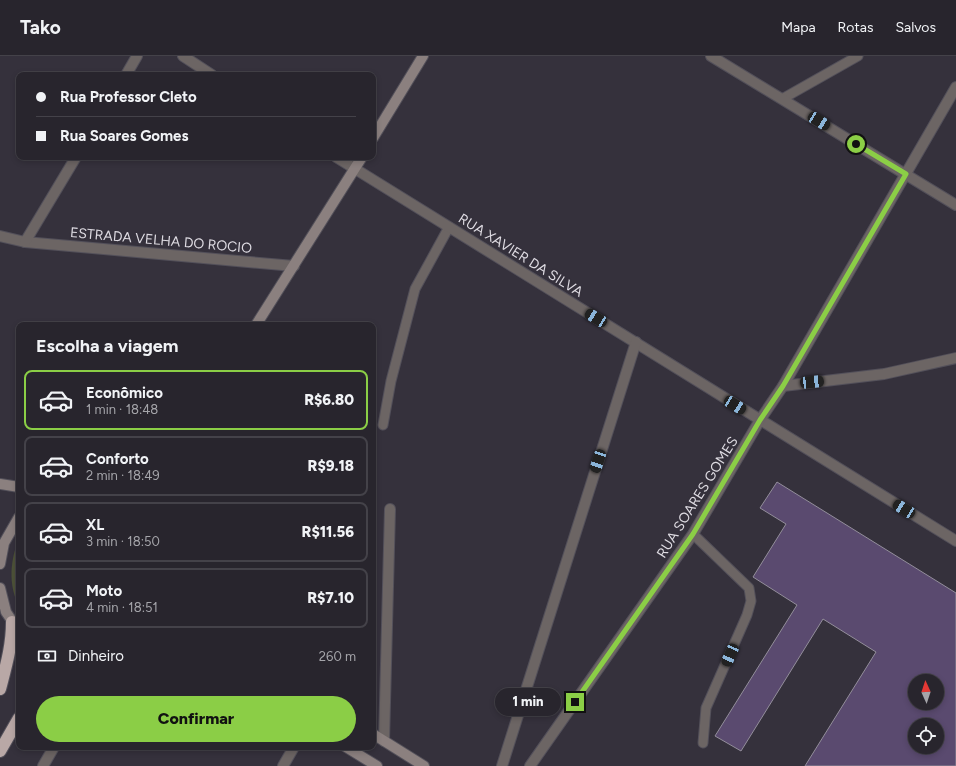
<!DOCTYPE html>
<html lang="pt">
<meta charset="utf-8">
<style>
body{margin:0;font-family:Figtree,sans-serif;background:#302d35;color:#f1f3f6;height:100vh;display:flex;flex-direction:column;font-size:15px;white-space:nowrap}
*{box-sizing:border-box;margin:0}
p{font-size:13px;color:#a5a5aa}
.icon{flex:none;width:22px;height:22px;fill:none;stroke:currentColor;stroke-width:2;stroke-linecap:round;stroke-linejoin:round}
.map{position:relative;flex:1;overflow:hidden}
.side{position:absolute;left:16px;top:266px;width:360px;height:428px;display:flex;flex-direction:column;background:#28252d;border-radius:8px;box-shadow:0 2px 6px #0003,0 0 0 1px #444249}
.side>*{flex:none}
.top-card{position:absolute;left:16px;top:16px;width:360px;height:88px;border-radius:8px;box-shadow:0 2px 6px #0003,0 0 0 1px #444249;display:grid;align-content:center;height:88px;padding:0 20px;background:#28252d}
.needle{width:26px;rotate:357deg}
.tools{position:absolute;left:908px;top:618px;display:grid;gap:8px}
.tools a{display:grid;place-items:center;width:36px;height:36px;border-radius:50%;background:#28252d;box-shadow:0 2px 6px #0003,0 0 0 1px #444249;font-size:20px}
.end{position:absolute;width:18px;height:18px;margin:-9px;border:5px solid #8bce46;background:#111;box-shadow:0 0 0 2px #111}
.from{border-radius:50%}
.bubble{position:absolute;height:28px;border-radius:14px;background:#28252d;box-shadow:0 2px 6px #0003,0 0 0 1px #444249;font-size:13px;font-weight:800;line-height:28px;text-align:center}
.car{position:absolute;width:12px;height:24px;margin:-12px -6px;border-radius:5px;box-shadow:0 0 3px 1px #0007;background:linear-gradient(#222 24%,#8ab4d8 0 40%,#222 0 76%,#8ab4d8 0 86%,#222 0)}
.top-card b{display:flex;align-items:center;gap:14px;height:38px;font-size:15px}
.top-card b+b{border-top:1px solid #444249}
.top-card i{width:10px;height:10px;background:#f1f3f6}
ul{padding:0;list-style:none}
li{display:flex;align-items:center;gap:12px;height:60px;margin:0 8px 6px;padding:0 12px;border:2px solid #444249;border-radius:8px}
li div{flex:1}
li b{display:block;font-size:15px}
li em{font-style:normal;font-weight:800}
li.selected{border-color:#8bce46}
li>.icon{width:36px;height:36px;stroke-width:1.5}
h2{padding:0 20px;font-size:18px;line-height:48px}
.pay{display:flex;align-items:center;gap:10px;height:44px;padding:0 20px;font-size:15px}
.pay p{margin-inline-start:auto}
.action{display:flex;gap:8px;margin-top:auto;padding:8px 20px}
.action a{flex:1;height:46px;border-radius:24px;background:#8bce46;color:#111;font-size:16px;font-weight:800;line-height:46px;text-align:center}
header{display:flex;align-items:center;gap:24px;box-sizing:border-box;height:56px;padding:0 20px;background:#28252d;border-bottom:1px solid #444249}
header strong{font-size:19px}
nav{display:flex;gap:22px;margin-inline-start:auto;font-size:14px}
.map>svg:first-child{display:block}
.green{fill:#4e5339}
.building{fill:#5a4a6f;stroke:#938e9b;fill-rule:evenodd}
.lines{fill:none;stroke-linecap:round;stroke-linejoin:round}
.lane-casing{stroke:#53505a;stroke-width:11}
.street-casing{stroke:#53505a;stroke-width:12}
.secondary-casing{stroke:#53505a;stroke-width:12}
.highway-casing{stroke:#53505a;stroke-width:14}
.lane{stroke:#6c6564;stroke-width:9}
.street{stroke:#6c6564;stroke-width:10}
.secondary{stroke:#8b807f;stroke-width:10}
.highway{stroke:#b9a8a6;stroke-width:12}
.route{stroke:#8bce46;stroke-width:5}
.labels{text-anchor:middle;stroke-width:3;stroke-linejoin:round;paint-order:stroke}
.street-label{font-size:14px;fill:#dedbe2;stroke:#35313c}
</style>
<header>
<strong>Tako</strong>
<nav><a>Mapa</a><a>Rotas</a><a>Salvos</a></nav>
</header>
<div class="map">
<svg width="956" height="710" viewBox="0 0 956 710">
<rect width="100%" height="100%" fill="#35313c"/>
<path class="green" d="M19 482V551C8 528 10 505 19 482Z"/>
<path class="building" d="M777 426 956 537V710H805L876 596 823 563 741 695 715 680 797 549 753 521 786 468 760 452ZM915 625H937V647H915ZM915 669H937V691H915Z"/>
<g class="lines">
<g class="lane-casing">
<g id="lane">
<path d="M782 43 858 0"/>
<path d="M383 369 391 325 415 233 449 171"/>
<path d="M693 478 749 532 751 545 747 559 706 652 703 687"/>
</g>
</g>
<g class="street-casing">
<g id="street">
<path d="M183 0 212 19"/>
<path d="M711 0 956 149"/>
<path d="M126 19 137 0"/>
<path d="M336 101 956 485"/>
<path d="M0 180 25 186 294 210"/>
<path d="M25 186 76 101"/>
<path d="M783 330 884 318 956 302"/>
<path d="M384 685 390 453"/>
<path d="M43 710 54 691"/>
<path d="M283 710 294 691"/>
<path d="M502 710 636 286"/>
<path d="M530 710 693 478 760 364 783 330 956 31"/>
</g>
</g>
<g class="secondary-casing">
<g id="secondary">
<path d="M373 82 423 0"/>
<path d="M256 269 362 101"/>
<path d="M0 428 19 431"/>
<path d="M0 508 4 487 19 461"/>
<path d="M0 532 6 556 19 575"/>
<path d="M373 678 424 710"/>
<path d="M346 691 377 710"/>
</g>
</g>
<g class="highway-casing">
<g id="highway">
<path d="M0 633C6 610 12 590 12 566"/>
<path d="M0 695 19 662"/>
</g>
</g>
<use href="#lane" class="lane"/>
<use href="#street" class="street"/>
<use href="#secondary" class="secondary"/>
<use href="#highway" class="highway"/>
</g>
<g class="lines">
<path class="route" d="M575 646 693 478 760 364 783 330 906 118 856 88"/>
</g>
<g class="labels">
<g class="street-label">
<text transform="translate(161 184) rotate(5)" y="5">ESTRADA VELHA DO ROCIO</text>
<text transform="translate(521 199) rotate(32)" y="5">RUA XAVIER DA SILVA</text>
<text transform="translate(697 441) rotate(-58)" y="5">RUA SOARES GOMES</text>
</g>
</g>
</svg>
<div class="tools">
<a><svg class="needle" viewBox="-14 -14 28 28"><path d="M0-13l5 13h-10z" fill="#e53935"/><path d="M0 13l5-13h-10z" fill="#a5a5aa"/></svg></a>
<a><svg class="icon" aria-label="locate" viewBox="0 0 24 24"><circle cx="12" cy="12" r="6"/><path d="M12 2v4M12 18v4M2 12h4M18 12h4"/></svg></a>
</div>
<i class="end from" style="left:856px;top:88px"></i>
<i class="end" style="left:575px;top:646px"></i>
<div class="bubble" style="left:495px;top:632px;width:66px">1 min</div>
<i class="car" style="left:819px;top:65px;rotate:121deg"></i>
<i class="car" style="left:596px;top:262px;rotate:301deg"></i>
<i class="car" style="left:812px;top:326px;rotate:84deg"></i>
<i class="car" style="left:735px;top:349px;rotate:122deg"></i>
<i class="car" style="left:598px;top:405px;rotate:198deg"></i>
<i class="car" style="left:904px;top:453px;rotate:302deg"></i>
<i class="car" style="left:730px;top:599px;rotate:204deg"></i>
<div class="top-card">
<b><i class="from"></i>Rua Professor Cleto</b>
<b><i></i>Rua Soares Gomes</b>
</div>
<section class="side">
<h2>Escolha a viagem</h2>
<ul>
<li class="selected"><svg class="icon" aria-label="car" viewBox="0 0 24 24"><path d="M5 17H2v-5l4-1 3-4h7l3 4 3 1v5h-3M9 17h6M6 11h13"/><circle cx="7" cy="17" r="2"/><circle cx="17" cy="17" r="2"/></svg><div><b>Econômico</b><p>1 min · 18:48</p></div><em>R$6.80</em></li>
<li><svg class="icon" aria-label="car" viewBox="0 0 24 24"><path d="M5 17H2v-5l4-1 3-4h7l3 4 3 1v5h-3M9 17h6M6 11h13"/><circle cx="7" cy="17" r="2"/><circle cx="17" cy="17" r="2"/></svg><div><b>Conforto</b><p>2 min · 18:49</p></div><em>R$9.18</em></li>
<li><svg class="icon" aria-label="car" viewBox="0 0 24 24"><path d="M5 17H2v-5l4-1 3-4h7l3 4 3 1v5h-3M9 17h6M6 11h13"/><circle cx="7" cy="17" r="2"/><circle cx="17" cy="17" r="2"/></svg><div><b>XL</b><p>3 min · 18:50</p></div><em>R$11.56</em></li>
<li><svg class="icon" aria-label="car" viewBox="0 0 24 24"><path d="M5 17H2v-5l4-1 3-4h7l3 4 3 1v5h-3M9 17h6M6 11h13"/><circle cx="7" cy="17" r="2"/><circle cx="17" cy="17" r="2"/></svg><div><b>Moto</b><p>4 min · 18:51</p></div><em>R$7.10</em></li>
</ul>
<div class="pay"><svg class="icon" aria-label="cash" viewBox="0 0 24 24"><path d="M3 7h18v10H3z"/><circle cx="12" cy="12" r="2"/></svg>Dinheiro<p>260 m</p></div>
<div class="action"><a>Confirmar</a></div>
</section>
</div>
